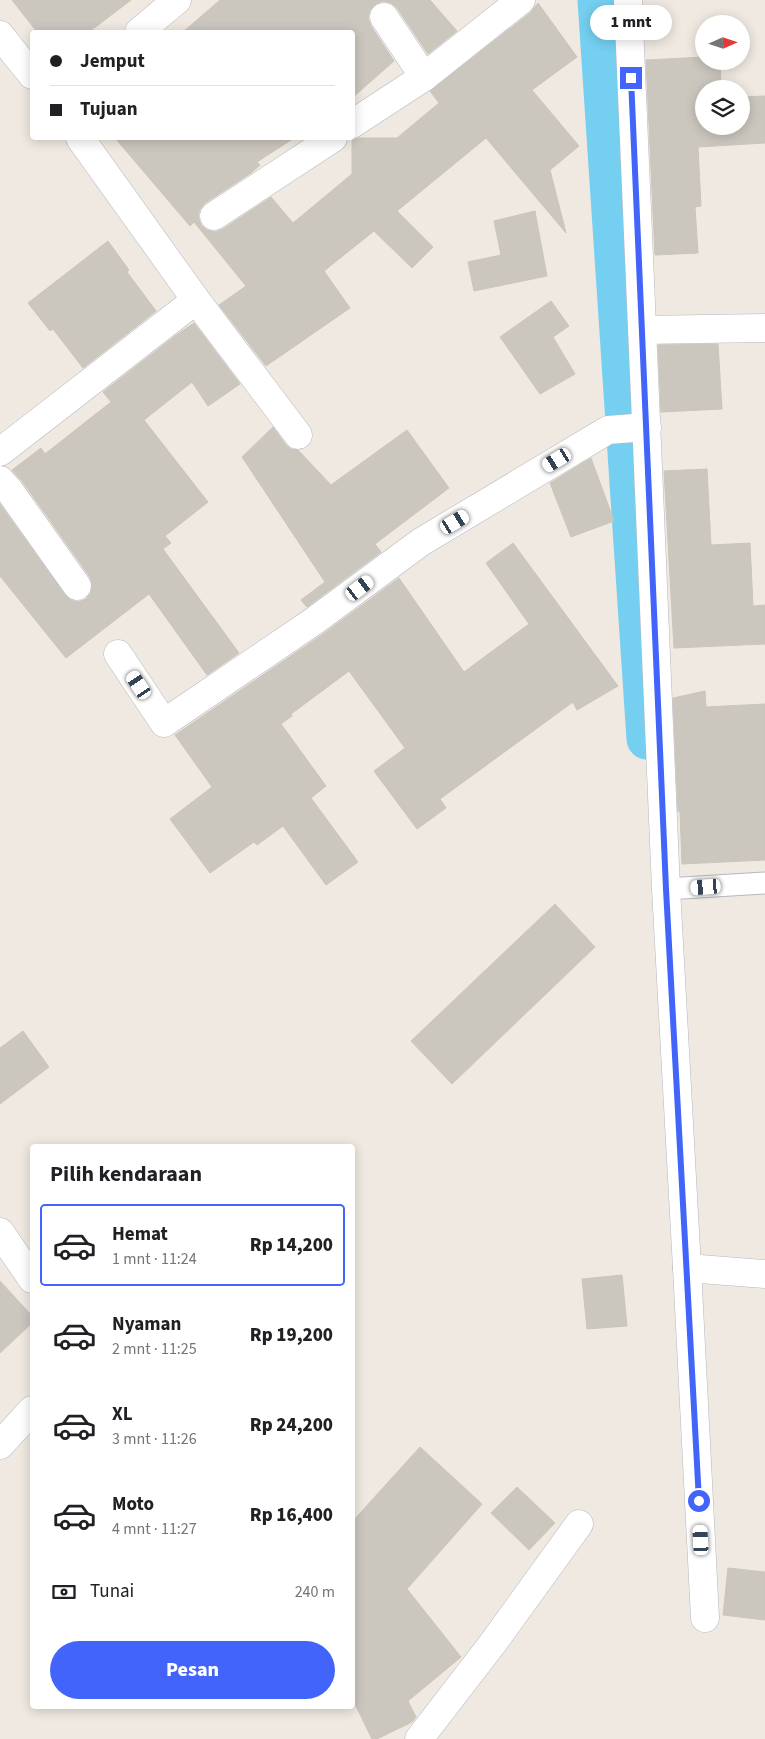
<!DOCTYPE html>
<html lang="id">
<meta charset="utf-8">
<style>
body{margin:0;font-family:"Source Sans 3",sans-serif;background:#f2f2f2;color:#202124;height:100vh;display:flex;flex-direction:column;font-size:19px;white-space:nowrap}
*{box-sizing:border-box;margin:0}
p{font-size:16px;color:#757577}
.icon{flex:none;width:28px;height:28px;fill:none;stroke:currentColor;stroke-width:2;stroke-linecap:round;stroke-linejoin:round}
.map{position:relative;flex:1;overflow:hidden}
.sheet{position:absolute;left:30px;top:1144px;width:325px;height:565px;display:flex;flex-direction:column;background:#fff;border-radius:5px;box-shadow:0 2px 12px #0003}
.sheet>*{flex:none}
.top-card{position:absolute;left:30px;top:30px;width:325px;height:110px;border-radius:5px;box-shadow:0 2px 12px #0003;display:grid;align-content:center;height:110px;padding:0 20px;background:#fff}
.needle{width:32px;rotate:87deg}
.buttons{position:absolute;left:695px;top:15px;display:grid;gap:10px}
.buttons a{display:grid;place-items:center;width:55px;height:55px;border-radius:50%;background:#fff;box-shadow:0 2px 12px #0003;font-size:25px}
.end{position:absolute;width:22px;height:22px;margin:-11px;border:6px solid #4264fb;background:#fff;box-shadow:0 0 0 2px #fff}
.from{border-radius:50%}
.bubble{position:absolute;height:35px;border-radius:18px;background:#fff;box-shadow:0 2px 12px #0003;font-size:16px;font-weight:800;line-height:35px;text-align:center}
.car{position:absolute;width:15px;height:30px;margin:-15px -8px;border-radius:6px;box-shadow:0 0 4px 1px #0007;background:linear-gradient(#fff 24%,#345 0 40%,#fff 0 76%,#345 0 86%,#fff 0)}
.top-card b{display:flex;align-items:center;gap:18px;height:48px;font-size:19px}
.top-card b+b{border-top:1px solid #e0e0e0}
.top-card i{width:12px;height:12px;background:#202124}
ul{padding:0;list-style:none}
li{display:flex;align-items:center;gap:15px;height:82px;margin:0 10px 8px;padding:0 10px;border:2px solid transparent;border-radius:5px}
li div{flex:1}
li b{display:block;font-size:19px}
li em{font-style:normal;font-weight:800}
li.selected{border-color:#4264fb}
li>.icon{width:45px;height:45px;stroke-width:1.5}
h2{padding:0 20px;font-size:22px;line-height:60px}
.pay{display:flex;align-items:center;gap:12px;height:55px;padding:0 20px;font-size:19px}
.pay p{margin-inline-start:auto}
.button{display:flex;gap:10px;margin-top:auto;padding:10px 20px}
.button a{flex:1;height:58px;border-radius:30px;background:#4264fb;color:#fff;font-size:20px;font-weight:800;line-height:58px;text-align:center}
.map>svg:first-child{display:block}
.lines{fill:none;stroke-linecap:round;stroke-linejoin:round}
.canal{stroke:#75cff0;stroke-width:41}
.building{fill:#cbc7bf;stroke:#cbc5ba}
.lane-casing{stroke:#b4b7c1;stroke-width:23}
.street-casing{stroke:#b4b7c1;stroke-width:29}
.lane{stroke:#fff;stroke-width:21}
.street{stroke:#fff;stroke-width:28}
.route{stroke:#4264fb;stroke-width:6}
</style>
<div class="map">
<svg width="765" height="1739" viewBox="0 0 765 1739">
<rect width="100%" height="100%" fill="#efe9e1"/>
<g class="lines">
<path class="canal" d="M598 0 647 739"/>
</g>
<g class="building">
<path d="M12 0H131L89 32H37Z"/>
<path d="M220 0H430L457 31 428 54 397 8 391 3 383 1 376 4 370 10 368 18 371 26 394 61 352 98V32H183Z"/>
<path d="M538 3 577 57 532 90 579 146 550 170 566 233 486 138 397 211 433 247 412 268 374 231 324 271 350 308 266 366 219 305 246 286 194 222 190 226 115 138H294L257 162 260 165 251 173 205 203 200 209 198 216 201 225 207 230 215 232 223 229 271 197 293 223 352 174V140L359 138H397L439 103 430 91 531 12Z"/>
<path d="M704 57V61H720L721 89H704V126H741V97L765 96V143L698 147 701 206 695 207 698 253 655 255 646 60Z"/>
<path d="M535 211 547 276 474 291 468 262 501 255 494 221Z"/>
<path d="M108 241 129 270 127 272 156 311 83 368 53 329 50 331 28 303Z"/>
<path d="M551 301 569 326 553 337 575 374 540 394 500 337Z"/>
<path d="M194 323 240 384 208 406 192 382 144 420 208 502 165 536 171 543 163 549 239 653 207 675 149 594 66 658 0 576V504L65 595 70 600 78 602 86 599 91 593 92 584 90 577 22 481 12 470 41 448 45 454 111 402 103 392 175 336Z"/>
<path d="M718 344 722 409 661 412 658 345Z"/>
<path d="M273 427 286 445 291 449 298 450 331 485 407 430 449 488 375 544 381 552 307 607 301 600 325 582 242 457Z"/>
<path d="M591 458 614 521 571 537 550 483Z"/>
<path d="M707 469 711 545 750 543 753 606 765 605V644L674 648 664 471Z"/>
<path d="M513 543 618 686 577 710 573 702 440 799 446 808 417 829 374 771 405 748 349 671 291 714 292 716 281 724 326 786 311 798 358 862 326 885 283 826 257 845 254 842 210 873 170 819 212 787 175 735 323 634 399 578 464 672 529 624 486 563Z"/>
<path d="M705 691 706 707 765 704V860L682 864 680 811 678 812 673 698Z"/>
<path d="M555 904 595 947 452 1084 411 1041Z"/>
<path d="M23 1031 49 1067 0 1104V1048Z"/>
<path d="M622 1275 627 1326 587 1329 582 1279Z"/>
<path d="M0 1281 32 1316V1323L0 1353Z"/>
<path d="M420 1447 482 1504 407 1589 461 1657 408 1701 416 1717 412 1722 377 1739H372L352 1698V1522Z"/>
<path d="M517 1487 555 1523 529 1550 491 1513Z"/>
<path d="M728 1568 765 1572V1620L723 1615Z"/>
</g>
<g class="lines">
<g class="lane-casing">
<path id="lane" d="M666 889 765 883"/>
</g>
<g class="street-casing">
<g id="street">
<path d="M628 0 666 889 687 1268 765 1274"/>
<path d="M384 17 424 77 521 0"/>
<path d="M139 32 177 0"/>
<path d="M0 35 32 75"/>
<path d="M352 124 424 77"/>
<path d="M80 138 196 300 298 435"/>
<path d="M214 216 333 138"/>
<path d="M642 330 765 328"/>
<path d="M0 452 196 300"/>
<path d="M0 480 9 490 77 586"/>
<path d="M118 654 164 723 314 621 421 542 608 430 647 427"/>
<path d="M0 1232 32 1279"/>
<path d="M687 1268 705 1618"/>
<path d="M0 1445 32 1410"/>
<path d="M419 1739 493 1643 579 1524"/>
</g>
</g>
<use href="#lane" class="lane"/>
<use href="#street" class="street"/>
</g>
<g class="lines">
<path class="route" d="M631 78 666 889 699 1501"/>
</g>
</svg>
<div class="buttons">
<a><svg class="needle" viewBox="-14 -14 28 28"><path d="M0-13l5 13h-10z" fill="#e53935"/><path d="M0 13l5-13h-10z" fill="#757577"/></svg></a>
<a><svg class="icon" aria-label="layers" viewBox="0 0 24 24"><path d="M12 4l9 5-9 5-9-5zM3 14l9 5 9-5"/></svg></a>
</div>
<i class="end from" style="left:699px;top:1501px"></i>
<i class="end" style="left:631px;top:78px"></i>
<div class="bubble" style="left:590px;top:5px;width:82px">1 mnt</div>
<i class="car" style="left:557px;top:460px;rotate:239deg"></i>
<i class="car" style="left:455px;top:522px;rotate:59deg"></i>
<i class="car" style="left:360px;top:588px;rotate:53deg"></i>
<i class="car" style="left:139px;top:685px;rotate:326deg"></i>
<i class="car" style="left:706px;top:887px;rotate:266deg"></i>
<i class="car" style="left:701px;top:1540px;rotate:357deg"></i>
<div class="top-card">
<b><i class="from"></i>Jemput</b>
<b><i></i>Tujuan</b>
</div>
<section class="sheet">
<h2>Pilih kendaraan</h2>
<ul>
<li class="selected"><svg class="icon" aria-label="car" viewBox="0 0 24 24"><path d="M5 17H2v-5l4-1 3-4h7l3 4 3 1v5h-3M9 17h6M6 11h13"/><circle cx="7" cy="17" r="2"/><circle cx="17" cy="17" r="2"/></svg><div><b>Hemat</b><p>1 mnt · 11:24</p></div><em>Rp 14,200</em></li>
<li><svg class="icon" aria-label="car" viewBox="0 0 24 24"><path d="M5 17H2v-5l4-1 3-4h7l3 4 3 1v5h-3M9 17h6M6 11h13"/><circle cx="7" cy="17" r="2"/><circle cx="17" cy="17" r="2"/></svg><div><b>Nyaman</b><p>2 mnt · 11:25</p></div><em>Rp 19,200</em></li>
<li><svg class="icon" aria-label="car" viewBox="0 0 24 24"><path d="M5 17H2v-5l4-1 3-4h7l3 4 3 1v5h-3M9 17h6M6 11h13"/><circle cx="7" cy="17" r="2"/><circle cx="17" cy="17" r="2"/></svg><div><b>XL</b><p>3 mnt · 11:26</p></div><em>Rp 24,200</em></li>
<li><svg class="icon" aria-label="car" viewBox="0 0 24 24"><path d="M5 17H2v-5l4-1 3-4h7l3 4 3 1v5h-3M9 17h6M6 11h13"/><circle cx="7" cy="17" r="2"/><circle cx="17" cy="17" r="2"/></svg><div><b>Moto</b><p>4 mnt · 11:27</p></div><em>Rp 16,400</em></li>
</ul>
<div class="pay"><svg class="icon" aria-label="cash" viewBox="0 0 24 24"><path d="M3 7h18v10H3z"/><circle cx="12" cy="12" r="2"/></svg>Tunai<p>240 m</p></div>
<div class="button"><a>Pesan</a></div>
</section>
</div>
